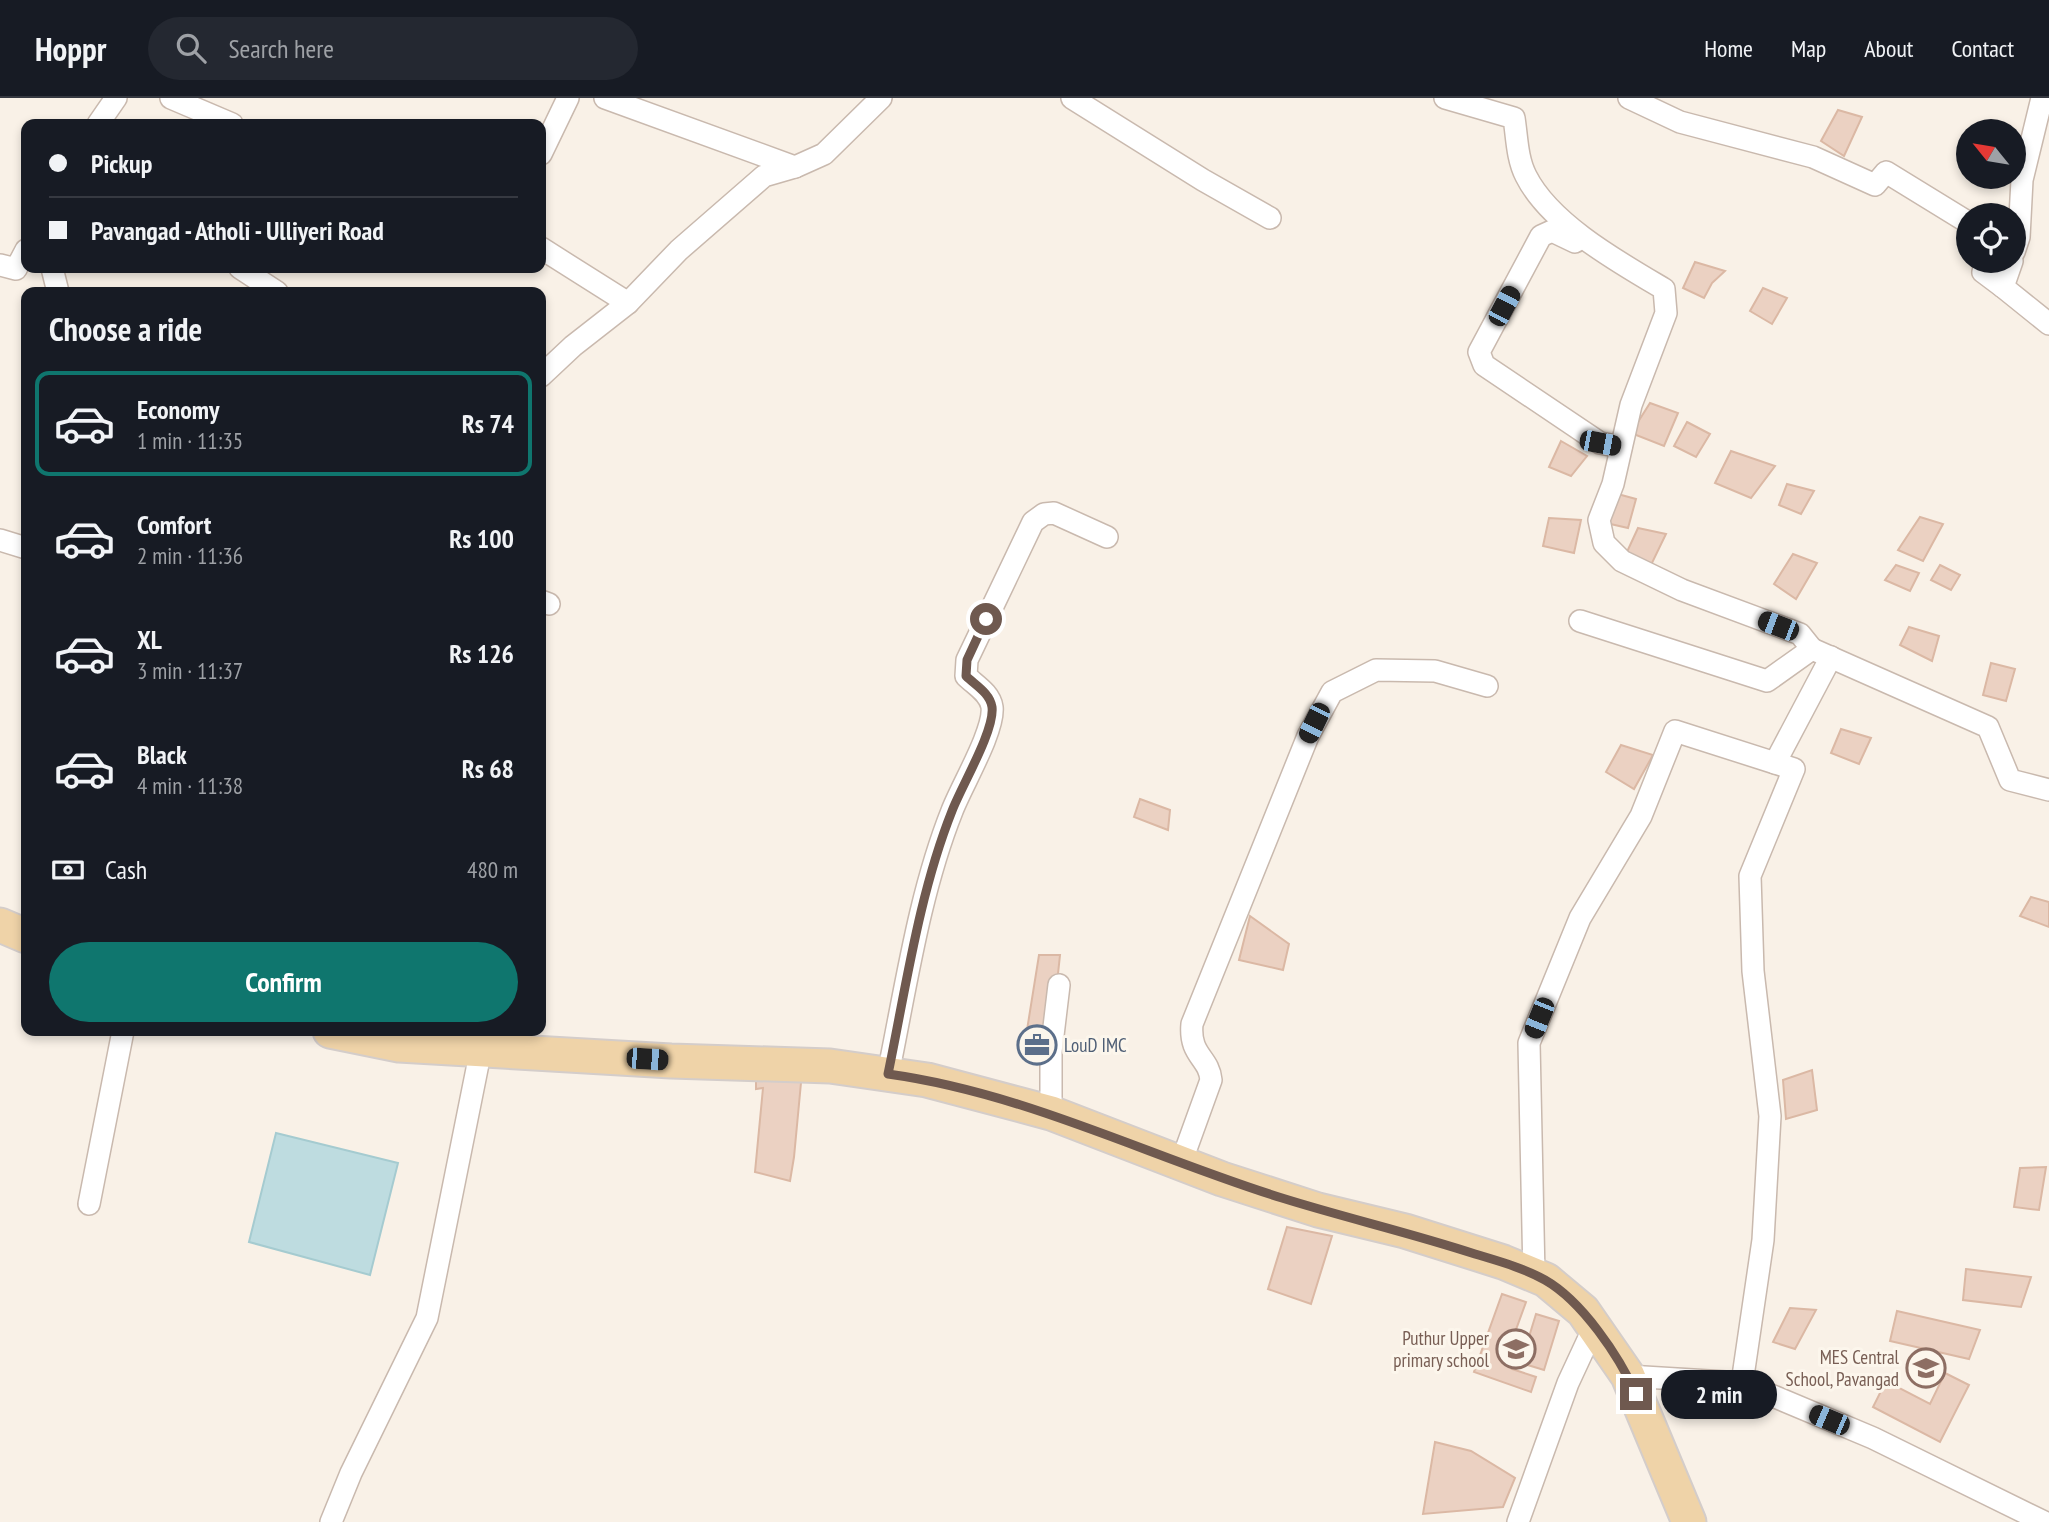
<!DOCTYPE html>
<meta charset="utf-8">
<style>
body{margin:0;font-family:"PT Sans Narrow",sans-serif;background:#242831;color:#f1f3f6;height:100vh;display:flex;flex-direction:column;font-size:26px;white-space:nowrap}
*{box-sizing:border-box;margin:0}
p{font-size:23px;color:#9ea1a6}
.icon{flex:none;width:38px;height:38px;fill:none;stroke:currentColor;stroke-width:2;stroke-linecap:round;stroke-linejoin:round}
.map{position:relative;flex:1;overflow:hidden}
.side{position:absolute;left:21px;top:189px;width:525px;height:749px;display:flex;flex-direction:column;background:#171b24;border-radius:14px;box-shadow:0 4px 10px #0003}
.side>*{flex:none}
.banner{position:absolute;left:21px;top:21px;width:525px;height:154px;border-radius:14px;box-shadow:0 4px 10px #0003;display:grid;align-content:center;height:154px;padding:0 28px;background:#171b24}
.needle{width:46px;rotate:300deg}
.buttons{position:absolute;left:1956px;top:21px;display:grid;gap:14px}
.buttons a{display:grid;place-items:center;width:70px;height:70px;border-radius:50%;background:#171b24;box-shadow:0 4px 10px #0003;font-size:35px}
.end{position:absolute;width:32px;height:32px;margin:-16px;border:9px solid #6f594f;background:#fff;box-shadow:0 0 0 4px #fff}
.from{border-radius:50%}
.bubble{position:absolute;height:49px;border-radius:24px;background:#171b24;box-shadow:0 4px 10px #0003;font-size:23px;font-weight:600;line-height:49px;text-align:center}
.car{position:absolute;width:21px;height:42px;margin:-21px -10px;border-radius:9px;box-shadow:0 0 5px 2px #0007;background:linear-gradient(#222 24%,#8ab4d8 0 40%,#222 0 76%,#8ab4d8 0 86%,#222 0)}
.banner b{display:flex;align-items:center;gap:24px;height:66px;font-size:26px}
.banner b+b{border-top:2px solid #363941}
.banner i{width:18px;height:18px;background:#f1f3f6}
ul{padding:0;list-style:none}
li{display:flex;align-items:center;gap:21px;height:105px;margin:0 14px 10px;padding:0 14px;border:4px solid transparent;border-radius:14px}
li div{flex:1}
li b{display:block;font-size:26px}
li em{font-style:normal;font-weight:600}
li.on{border-color:#0f766e}
li>.icon{width:63px;height:63px;stroke-width:1.5}
h2{padding:0 28px;font-size:32px;line-height:84px}
.pay{display:flex;align-items:center;gap:18px;height:77px;padding:0 28px;font-size:26px}
.pay p{margin-inline-start:auto}
.cta{display:flex;gap:14px;margin-top:auto;padding:14px 28px}
.cta a{flex:1;height:80px;border-radius:42px;background:#0f766e;color:#fff;font-size:28px;font-weight:600;line-height:80px;text-align:center}
header{display:flex;align-items:center;gap:42px;box-sizing:border-box;height:98px;padding:0 35px;background:#171b24;border-bottom:2px solid #363941}
header strong{font-size:33px}
nav{display:flex;gap:38px;margin-inline-start:auto;font-size:24px}
.search{width:490px;height:63px;background:#242831;display:flex;align-items:center;gap:18px;box-sizing:border-box;padding:0 24px;border-radius:38px;color:#9ea1a6;font-size:26px}
.map>svg:first-child{display:block}
.water{fill:#bedce0;stroke:#a5cbd0;stroke-width:2}
.building{fill:#ebd1c2;stroke:#dbb8a4;stroke-width:2}
.lines{fill:none;stroke-linecap:round;stroke-linejoin:round}
.minor-casing{stroke:#c9b9ae;stroke-width:24}
.primary-casing{stroke:#d4cdca;stroke-width:37}
.minor{stroke:#fff;stroke-width:21}
.primary{stroke:#efd3a8;stroke-width:33}
.route{stroke:#6f594f;stroke-width:9}
.labels{text-anchor:middle;stroke-width:6;stroke-linejoin:round;paint-order:stroke}
.service-label{font-size:19px;fill:#4e5e75;stroke:#fcf6ec;text-anchor:start}
.education-label{font-size:19px;fill:#785e54;stroke:#fcf6ec;text-anchor:end}
</style>
<header>
<strong>Hoppr</strong>
<div class="search"><svg class="icon" aria-label="search" viewBox="0 0 24 24"><circle cx="10" cy="10" r="6"/><path d="M15 15l6 6"/></svg>Search here</div>
<nav><a>Home</a><a>Map</a><a>About</a><a>Contact</a></nav>
</header>
<div class="map">
<svg width="2049" height="1424" viewBox="0 0 2049 1424">
<rect width="100%" height="100%" fill="#f9f1e7"/>
<path class="water" d="M276 1035 398 1065 370 1177 249 1144Z"/>
<g class="building">
<path d="M1838 12 1862 19 1844 58 1821 43Z"/>
<path d="M1695 164 1725 173 1712 185 1704 200 1683 190Z"/>
<path d="M1763 190 1787 200 1772 226 1750 213Z"/>
<path d="M1650 305 1678 315 1664 348 1631 335Z"/>
<path d="M1687 324 1710 336 1696 359 1674 348Z"/>
<path d="M1561 343 1587 358 1571 378 1549 369Z"/>
<path d="M1731 353 1775 368 1751 400 1715 385Z"/>
<path d="M1787 386 1814 393 1801 416 1779 407Z"/>
<path d="M1614 395 1636 401 1628 430 1606 425Z"/>
<path d="M1920 419 1943 426 1923 463 1898 452Z"/>
<path d="M1549 420 1581 422 1574 455 1543 448Z"/>
<path d="M1638 430 1666 436 1651 467 1626 456Z"/>
<path d="M1793 456 1817 465 1796 501 1774 486Z"/>
<path d="M1896 467 1919 475 1910 493 1885 482Z"/>
<path d="M1940 467 1960 477 1951 492 1931 482Z"/>
<path d="M1909 529 1939 538 1932 563 1900 547Z"/>
<path d="M1991 565 2015 571 2006 603 1983 597Z"/>
<path d="M1841 631 1871 640 1859 666 1831 655Z"/>
<path d="M1621 647 1653 657 1634 691 1606 674Z"/>
<path d="M1140 701 1170 712 1168 732 1134 719Z"/>
<path d="M2031 799 2049 804V829L2020 818Z"/>
<path d="M1250 818 1289 846 1283 872 1239 862Z"/>
<path d="M1039 857H1060L1049 960 1023 957Z"/>
<path d="M1812 972 1817 1012 1786 1021 1783 982Z"/>
<path d="M756 974H802L794 1059 790 1083 755 1074 763 990 756 991Z"/>
<path d="M2046 1069 2039 1112 2014 1109 2020 1070Z"/>
<path d="M1287 1129 1332 1138 1311 1206 1268 1191Z"/>
<path d="M1966 1171 2031 1179 2021 1209 1963 1202Z"/>
<path d="M1502 1196 1526 1204 1505 1262 1516 1266 1512 1271 1536 1279 1531 1294 1474 1274Z"/>
<path d="M1790 1210 1816 1212 1795 1251 1773 1244Z"/>
<path d="M1897 1213 1980 1232 1969 1261 1890 1243Z"/>
<path d="M1536 1216 1559 1223 1544 1272 1521 1265Z"/>
<path d="M1945 1275 1969 1287 1940 1344 1873 1309 1886 1283 1930 1306Z"/>
<path d="M1435 1344 1471 1353 1515 1380 1503 1409 1423 1416Z"/>
</g>
<g class="lines">
<g class="minor-casing">
<g id="minor">
<path d="M171 0 232 26"/>
<path d="M605 0 795 69"/>
<path d="M1072 0 1203 82 1270 120"/>
<path d="M1445 0 1514 20C1517 39 1517 61 1526 78 1550 126 1620 165 1664 191L1666 215 1631 307 1613 386 1599 422 1604 445 1622 463 1682 492 1800 536 1812 551"/>
<path d="M1629 0 1680 24 1813 59 1875 87 1886 74 1969 125"/>
<path d="M98 26 116 0"/>
<path d="M541 56 568 0"/>
<path d="M1577 141 1575 144 1552 133 1541 138 1479 254 1484 267 1600 345 1621 349"/>
<path d="M541 150 628 205"/>
<path d="M2014 154 2019 139 2022 82 2042 0"/>
<path d="M1986 163 1983 174 2003 189"/>
<path d="M2012 163 2003 189 2049 226"/>
<path d="M0 167 16 171 26 152"/>
<path d="M52 170 58 194"/>
<path d="M240 170 277 194"/>
<path d="M541 278 573 248 628 205 679 152 764 78 795 69 824 56 881 0"/>
<path d="M0 442 26 450"/>
<path d="M541 503 549 506"/>
<path d="M1580 523 1767 583 1812 551 1988 629 2010 682 2049 692"/>
<path d="M1775 665 1831 559"/>
<path d="M888 976C906 889 919 796 952 713 961 689 995 632 992 609 990 595 975 587 966 578L967 562 1033 424 1044 416 1054 415 1107 439"/>
<path d="M1051 1015V954L1059 887"/>
<path d="M1181 1065 1211 982C1209 959 1189 958 1192 926L1308 638 1332 594 1376 572 1435 573 1487 588"/>
<path d="M89 1106 123 933"/>
<path d="M1534 1177 1529 945 1580 820 1641 718 1675 633 1794 671 1750 778 1753 873 1770 1018 1763 1142 1742 1285"/>
<path d="M1628 1278 1742 1285 1873 1340 2044 1424"/>
<path d="M331 1424 351 1375 427 1220 481 951"/>
<path d="M1518 1424 1568 1285 1594 1229"/>
</g>
</g>
<g class="primary-casing">
<g id="primary">
<path d="M0 827 26 838"/>
<path d="M330 933 399 947 671 963 830 968 927 982 1051 1015 1222 1081 1318 1112 1405 1133 1503 1164 1546 1182 1583 1213 1628 1278 1689 1424"/>
</g>
</g>
<use href="#minor" class="minor"/>
<use href="#primary" class="primary"/>
</g>
<g class="lines">
<path class="route" d="M986 521 967 562 966 578C975 587 990 595 992 609 995 632 961 689 952 713 919 796 906 889 888 976 1026 995 1150 1059 1282 1100 1346 1120 1411 1135 1475 1156 1498 1163 1524 1170 1545 1182 1582 1203 1619 1258 1636 1296"/>
</g>
<defs>
<g id="office-ring" transform="scale(2.0125)"><circle r="9.5" fill="#fcf6ec" stroke="#5c6f8a" stroke-width="1.5"/><path d="M-6-3h4V-5.5h4V-3h4V5H-6ZM-1-4.5V-3h2v-1.5ZM-6 0V1H6V0Z" fill="#5c6f8a"/></g>
<g id="school-ring" transform="scale(2.0125)"><circle r="9.5" fill="#fcf6ec" stroke="#8d6e63" stroke-width="1.5"/><path d="M0-5L7-2L0 1L-7-2ZM-4 1L0 2.5L4 1V4Q0 6-4 4Z" fill="#8d6e63"/></g>
</defs>
<g fill-rule="evenodd">
<use href="#office-ring" x="1037" y="947"/>
<use href="#school-ring" x="1516" y="1251"/>
<use href="#school-ring" x="1926" y="1270"/>
</g>
<g class="labels">
<g class="service-label">
<text x="1064" y="954">LouD IMC</text>
</g>
<g class="education-label">
<text x="1489" y="1247">Puthur Upper<tspan x="1489" dy="22">primary school</tspan></text>
<text x="1899" y="1266">MES Central<tspan x="1899" dy="22">School, Pavangad</tspan></text>
</g>
</g>
</svg>
<div class="buttons">
<a><svg class="needle" viewBox="-14 -14 28 28"><path d="M0-13l5 13h-10z" fill="#e53935"/><path d="M0 13l5-13h-10z" fill="#9ea1a6"/></svg></a>
<a><svg class="icon" aria-label="locate" viewBox="0 0 24 24"><circle cx="12" cy="12" r="6"/><path d="M12 2v4M12 18v4M2 12h4M18 12h4"/></svg></a>
</div>
<i class="end from" style="left:986px;top:521px"></i>
<i class="end" style="left:1636px;top:1296px"></i>
<div class="bubble" style="left:1661px;top:1272px;width:116px">2 min</div>
<i class="car" style="left:1504px;top:208px;rotate:28deg"></i>
<i class="car" style="left:1600px;top:345px;rotate:101deg"></i>
<i class="car" style="left:1778px;top:528px;rotate:291deg"></i>
<i class="car" style="left:1314px;top:625px;rotate:206deg"></i>
<i class="car" style="left:1539px;top:920px;rotate:202deg"></i>
<i class="car" style="left:647px;top:961px;rotate:94deg"></i>
<i class="car" style="left:1829px;top:1322px;rotate:293deg"></i>
<div class="banner">
<b><i class="from"></i>Pickup</b>
<b><i></i>Pavangad - Atholi - Ulliyeri Road</b>
</div>
<section class="side">
<h2>Choose a ride</h2>
<ul>
<li class="on"><svg class="icon" aria-label="car" viewBox="0 0 24 24"><path d="M5 17H2v-5l4-1 3-4h7l3 4 3 1v5h-3M9 17h6M6 11h13"/><circle cx="7" cy="17" r="2"/><circle cx="17" cy="17" r="2"/></svg><div><b>Economy</b><p>1 min · 11:35</p></div><em>Rs 74</em></li>
<li><svg class="icon" aria-label="car" viewBox="0 0 24 24"><path d="M5 17H2v-5l4-1 3-4h7l3 4 3 1v5h-3M9 17h6M6 11h13"/><circle cx="7" cy="17" r="2"/><circle cx="17" cy="17" r="2"/></svg><div><b>Comfort</b><p>2 min · 11:36</p></div><em>Rs 100</em></li>
<li><svg class="icon" aria-label="car" viewBox="0 0 24 24"><path d="M5 17H2v-5l4-1 3-4h7l3 4 3 1v5h-3M9 17h6M6 11h13"/><circle cx="7" cy="17" r="2"/><circle cx="17" cy="17" r="2"/></svg><div><b>XL</b><p>3 min · 11:37</p></div><em>Rs 126</em></li>
<li><svg class="icon" aria-label="car" viewBox="0 0 24 24"><path d="M5 17H2v-5l4-1 3-4h7l3 4 3 1v5h-3M9 17h6M6 11h13"/><circle cx="7" cy="17" r="2"/><circle cx="17" cy="17" r="2"/></svg><div><b>Black</b><p>4 min · 11:38</p></div><em>Rs 68</em></li>
</ul>
<div class="pay"><svg class="icon" aria-label="cash" viewBox="0 0 24 24"><path d="M3 7h18v10H3z"/><circle cx="12" cy="12" r="2"/></svg>Cash<p>480 m</p></div>
<div class="cta"><a>Confirm</a></div>
</section>
</div>
